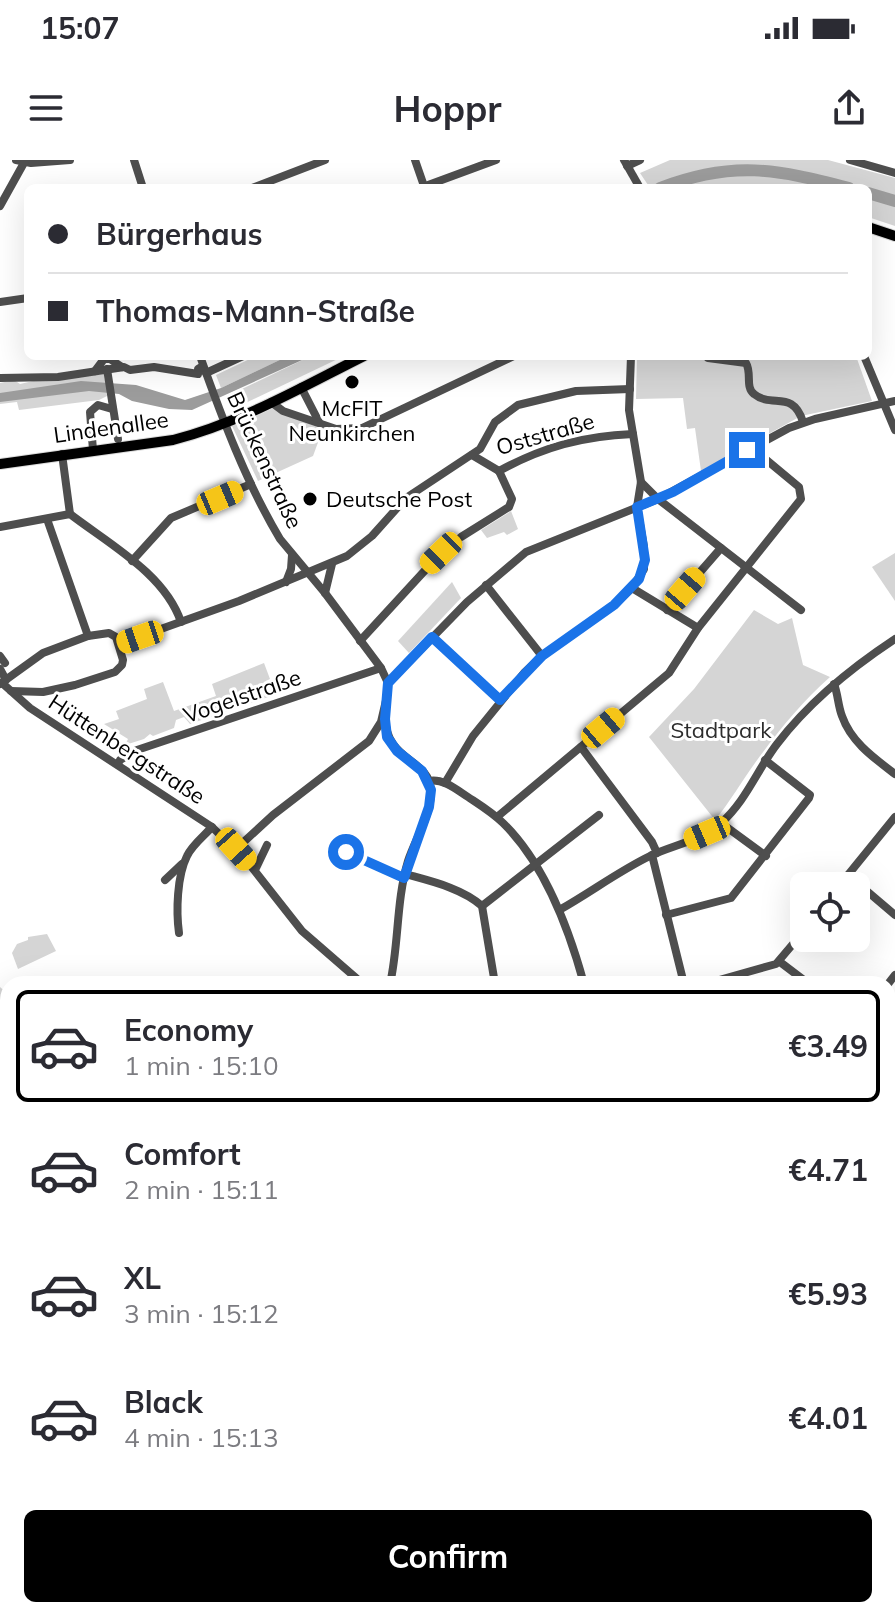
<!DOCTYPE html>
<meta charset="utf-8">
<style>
body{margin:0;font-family:Mulish,sans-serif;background:#f7f7f7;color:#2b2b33;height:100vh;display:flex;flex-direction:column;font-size:30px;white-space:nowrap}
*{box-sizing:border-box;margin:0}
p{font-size:26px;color:#7c7c81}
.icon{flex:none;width:44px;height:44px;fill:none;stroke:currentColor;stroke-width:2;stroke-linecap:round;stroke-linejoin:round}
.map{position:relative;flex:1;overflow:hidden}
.sheet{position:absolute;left:0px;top:816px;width:896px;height:642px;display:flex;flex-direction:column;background:#fff;border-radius:24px 24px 0 0;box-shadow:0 8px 32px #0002}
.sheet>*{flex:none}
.hud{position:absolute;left:24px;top:24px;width:848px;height:176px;border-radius:12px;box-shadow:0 8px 32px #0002;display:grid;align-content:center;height:176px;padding:0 24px;background:#fff}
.buttons{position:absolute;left:790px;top:712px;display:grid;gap:16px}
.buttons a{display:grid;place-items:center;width:80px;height:80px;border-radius:12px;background:#fff;box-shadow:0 8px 32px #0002;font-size:40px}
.end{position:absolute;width:36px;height:36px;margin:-18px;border:10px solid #1a73e8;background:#fff;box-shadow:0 0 0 4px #fff}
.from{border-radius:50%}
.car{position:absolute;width:24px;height:48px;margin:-24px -12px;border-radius:10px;box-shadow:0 0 6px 2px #0007;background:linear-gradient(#f5c518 24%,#345 0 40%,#f5c518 0 76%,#345 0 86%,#f5c518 0)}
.hud b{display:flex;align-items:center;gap:28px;height:76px;font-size:30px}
.hud b+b{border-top:2px solid #e1e1e2}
.hud i{width:20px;height:20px;background:#2b2b33}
ul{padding:14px 0 0;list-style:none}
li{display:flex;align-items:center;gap:24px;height:112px;margin:0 16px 12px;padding:0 8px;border:4px solid transparent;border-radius:12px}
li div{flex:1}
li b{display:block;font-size:30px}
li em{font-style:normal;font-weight:700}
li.current{border-color:#000}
li>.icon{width:72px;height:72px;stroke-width:1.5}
.primary-button{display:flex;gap:16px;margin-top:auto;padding:16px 24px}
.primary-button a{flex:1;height:92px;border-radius:12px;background:#000;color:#fff;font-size:32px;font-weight:700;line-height:92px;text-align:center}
.status{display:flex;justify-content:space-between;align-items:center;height:56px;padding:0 40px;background:#fff;direction:ltr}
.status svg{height:22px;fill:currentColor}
header{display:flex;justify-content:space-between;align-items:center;height:104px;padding:0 24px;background:#fff;font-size:36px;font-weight:700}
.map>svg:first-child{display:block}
.green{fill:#d5d5d5}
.water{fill:#9c9c9c}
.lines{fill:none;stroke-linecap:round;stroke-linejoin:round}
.river{stroke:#9c9c9c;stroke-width:12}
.major-casing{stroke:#dbdbdb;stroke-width:12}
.minor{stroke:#4e4e4e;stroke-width:8}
.major{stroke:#000;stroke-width:10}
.route{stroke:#1a73e8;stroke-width:10}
.poi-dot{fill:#000;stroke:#fff;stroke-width:3}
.labels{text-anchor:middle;stroke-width:6;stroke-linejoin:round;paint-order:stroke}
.poi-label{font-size:22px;fill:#000;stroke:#fff}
.street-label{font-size:22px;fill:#000;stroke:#fff}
.park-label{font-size:22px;fill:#2c2c2c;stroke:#fff}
</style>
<div class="status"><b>15:07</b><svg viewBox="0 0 49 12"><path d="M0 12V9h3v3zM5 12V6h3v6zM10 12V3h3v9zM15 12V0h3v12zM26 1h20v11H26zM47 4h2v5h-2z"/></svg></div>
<header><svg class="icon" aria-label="menu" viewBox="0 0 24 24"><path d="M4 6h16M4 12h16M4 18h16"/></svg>Hoppr<svg class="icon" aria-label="share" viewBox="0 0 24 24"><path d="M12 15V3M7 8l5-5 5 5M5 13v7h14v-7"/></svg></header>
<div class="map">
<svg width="895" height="1457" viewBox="0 0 895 1457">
<rect width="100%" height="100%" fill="#fff"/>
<g class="green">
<path d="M670 0H828L895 18V66L868 57V28H650L640 13Z"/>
<path d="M256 196H288L221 228 216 215Z"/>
<path d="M311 196H344L235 248 231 247 225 237Z"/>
<path d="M637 196H856L872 241 801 256 701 311 695 268 687 269 683 238 636 239Z"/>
<path d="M104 214 107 236 99 240 19 250 17 242 0 244V223L14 220 20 224 42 219Z"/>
<path d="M272 247 323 269 313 296 258 321 232 266Z"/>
<path d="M511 351 518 369 507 375 504 372 487 378 481 370Z"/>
<path d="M895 393V441L872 407Z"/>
<path d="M452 422 461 438 409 493 398 481Z"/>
<path d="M754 450 778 464 792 458 803 505 830 517C801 543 778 571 755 603 741 622 730 642 715 660L649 577 694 529Z"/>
<path d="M264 503 270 519 266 521 271 536 190 564 184 557 176 560 174 568 153 576 150 574 144 579 125 585 128 579 104 564 119 559 116 551 147 539 144 529 163 522 174 551 216 536 212 524Z"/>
<path d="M47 774 56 791 18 809 12 793 17 784 28 780V777Z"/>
<path d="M0 827 8 834V880L0 926Z"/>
<path d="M8 988V1450H22L21 1457H0V1054L3 1014 0 994Z"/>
<path d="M895 1340V1457H724L736 1450H888V1351Z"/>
</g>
<path class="water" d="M288 196H311L192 250 169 249 132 241 119 234 89 231 0 242V233L81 221 136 225 185 240 221 228Z"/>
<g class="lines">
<g class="river">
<path d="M660 28C733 0 776 9 849 28"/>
<path d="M868 33 895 41"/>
</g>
<g class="major-casing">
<g id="major">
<path d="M868 67 895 76"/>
<path d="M0 304 173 280C240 263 302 227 364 196"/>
</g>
</g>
<g class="minor">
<path d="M16 0 31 3 70 0"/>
<path d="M134 0 143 28"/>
<path d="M415 0 424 26"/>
<path d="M624 0 640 28"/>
<path d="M850 0 895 13"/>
<path d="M627 6 640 0"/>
<path d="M252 28 325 0"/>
<path d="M420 28 496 0"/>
<path d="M0 46 25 1"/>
<path d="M0 142 28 138"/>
<path d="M200 196C222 258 246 322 280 379L325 433 381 508 388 523V532L381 562 369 581 273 655 236 689"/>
<path d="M864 196 895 270"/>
<path d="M708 198 746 203C752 213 745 227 754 234 772 249 793 229 803 262"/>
<path d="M107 209 118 279"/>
<path d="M95 211 104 199H110L122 207"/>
<path d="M206 213 243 196"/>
<path d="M0 218 58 217 124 207 130 210 154 207 198 214V209L203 206"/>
<path d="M301 227 319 262"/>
<path d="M271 242 283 251 336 269 362 268 514 196"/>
<path d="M93 290 90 252 98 245 112 249"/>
<path d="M62 294 70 354"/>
<path d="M472 295 499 311"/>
<path d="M499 311C543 287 583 276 633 274"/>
<path d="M641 322 658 339 801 450"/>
<path d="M47 359 88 476"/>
<path d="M0 367 70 354C109 384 165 414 181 462"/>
<path d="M132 401 171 358 251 324"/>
<path d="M286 422 291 409 292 395"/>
<path d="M486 425 542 496"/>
<path d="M632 428 698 468"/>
<path d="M325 433 332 404"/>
<path d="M667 450 721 388"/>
<path d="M432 477 500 540"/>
<path d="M360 481 441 393 461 377 509 347 512 339 499 311"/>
<path d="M119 484 239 441 347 396 372 376 406 338 480 289 495 262 518 245 576 231 630 229"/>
<path d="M0 496 5 503"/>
<path d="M0 509 6 520"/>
<path d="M2 523 30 548 212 667 247 701 302 771 363 824"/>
<path d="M388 523 467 442 526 392 658 339 789 268 815 259 895 241"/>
<path d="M0 524 43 493 88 476 109 473 116 477 123 500 122 505 115 512 75 525 43 532 11 531"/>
<path d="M834 524C838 534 838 546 842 556 851 582 874 598 895 614"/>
<path d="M385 555C385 603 429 597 431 630 432 654 415 679 408 701 396 741 399 784 390 824"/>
<path d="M581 587 652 682 657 693"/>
<path d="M118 604 120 600 137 590 381 508"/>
<path d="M429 621C443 618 457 630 468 637 480 645 493 653 503 663 545 704 569 769 584 824"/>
<path d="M445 623 473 576 524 513 542 496 614 445 632 428 644 409V387L637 347 641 322 629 250 631 196"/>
<path d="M497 657 669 513 698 468 801 339 799 327 752 288"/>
<path d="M721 663 766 696"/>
<path d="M336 680 346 692 404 718"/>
<path d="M652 695 684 824"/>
<path d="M256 708 267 685"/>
<path d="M405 714C430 721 462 728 482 746L495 824"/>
<path d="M848 715 895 755"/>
<path d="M165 720 182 704"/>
<path d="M839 726 895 657"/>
<path d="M482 746 599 655"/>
<path d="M561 749C591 732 619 711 650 696 673 685 701 681 721 663 746 641 757 610 777 584 809 542 851 508 895 479"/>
<path d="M666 755 731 738 809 638 810 635 765 600"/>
<path d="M179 773C176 751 177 716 187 696 192 685 204 676 212 667"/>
<path d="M780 802 809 824"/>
<path d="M705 824 776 804 804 771"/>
<path d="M888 824 895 815"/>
<path d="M888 944 895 936"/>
<path d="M0 986 8 979"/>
<path d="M0 1270 8 1266"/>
<path d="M578 1450 581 1457"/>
<path d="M83 1457 84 1450"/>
<path d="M224 1457 231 1450"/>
<path d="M626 1457 642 1450"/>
</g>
<use href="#major" class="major"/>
</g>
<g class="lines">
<path class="route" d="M346 692 404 718 429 647 431 630 422 611 397 591 387 577 385 559 388 523 432 477 500 540 542 496 614 445 639 419 645 400 637 347 673 332 747 290"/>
</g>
<g class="poi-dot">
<circle cx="352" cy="222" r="8"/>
<circle cx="310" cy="339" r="8"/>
</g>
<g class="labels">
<g class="poi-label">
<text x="352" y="256">McFIT<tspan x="352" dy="25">Neunkirchen</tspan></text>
<text x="326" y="347" text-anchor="start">Deutsche Post</text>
</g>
<g class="street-label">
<text transform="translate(111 267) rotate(-8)" y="8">Lindenallee</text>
<text transform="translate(545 274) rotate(-16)" y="8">Oststraße</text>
<text transform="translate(265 300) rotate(65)" y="8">Brückenstraße</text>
<text transform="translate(242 536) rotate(-19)" y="8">Vogelstraße</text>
<text transform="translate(127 589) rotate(33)" y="8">Hüttenbergstraße</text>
</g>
<g class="park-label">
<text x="721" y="578">Stadtpark</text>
</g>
</g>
</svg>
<div class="buttons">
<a><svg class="icon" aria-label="locate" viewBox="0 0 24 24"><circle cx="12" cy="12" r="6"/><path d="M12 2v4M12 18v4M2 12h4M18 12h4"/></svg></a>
</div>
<i class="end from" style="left:346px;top:692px"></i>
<i class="end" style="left:747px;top:290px"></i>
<i class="car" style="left:220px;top:338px;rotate:67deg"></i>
<i class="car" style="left:441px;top:393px;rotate:226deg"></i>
<i class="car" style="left:685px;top:429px;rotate:41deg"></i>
<i class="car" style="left:140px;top:477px;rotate:251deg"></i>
<i class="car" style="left:603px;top:568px;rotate:50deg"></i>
<i class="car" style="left:707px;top:673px;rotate:247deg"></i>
<i class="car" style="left:236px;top:689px;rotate:138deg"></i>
<div class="hud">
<b><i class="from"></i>Bürgerhaus</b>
<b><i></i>Thomas-Mann-Straße</b>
</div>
<section class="sheet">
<ul>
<li class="current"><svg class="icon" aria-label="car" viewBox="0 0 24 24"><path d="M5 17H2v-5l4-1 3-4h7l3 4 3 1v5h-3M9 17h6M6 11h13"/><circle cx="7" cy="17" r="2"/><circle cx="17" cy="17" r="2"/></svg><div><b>Economy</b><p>1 min · 15:10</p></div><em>€3.49</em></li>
<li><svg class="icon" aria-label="car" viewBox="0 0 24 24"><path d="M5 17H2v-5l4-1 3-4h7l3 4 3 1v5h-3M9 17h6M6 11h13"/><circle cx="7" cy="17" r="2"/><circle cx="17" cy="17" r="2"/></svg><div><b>Comfort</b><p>2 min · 15:11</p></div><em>€4.71</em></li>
<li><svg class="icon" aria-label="car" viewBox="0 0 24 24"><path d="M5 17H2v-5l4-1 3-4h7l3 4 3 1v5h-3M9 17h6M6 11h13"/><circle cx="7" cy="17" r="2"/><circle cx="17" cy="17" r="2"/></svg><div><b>XL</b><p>3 min · 15:12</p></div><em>€5.93</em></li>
<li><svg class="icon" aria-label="car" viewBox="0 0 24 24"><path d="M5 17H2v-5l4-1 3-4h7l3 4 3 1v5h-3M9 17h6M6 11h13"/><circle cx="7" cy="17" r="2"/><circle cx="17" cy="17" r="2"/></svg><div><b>Black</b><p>4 min · 15:13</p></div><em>€4.01</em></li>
</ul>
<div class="primary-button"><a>Confirm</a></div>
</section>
</div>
